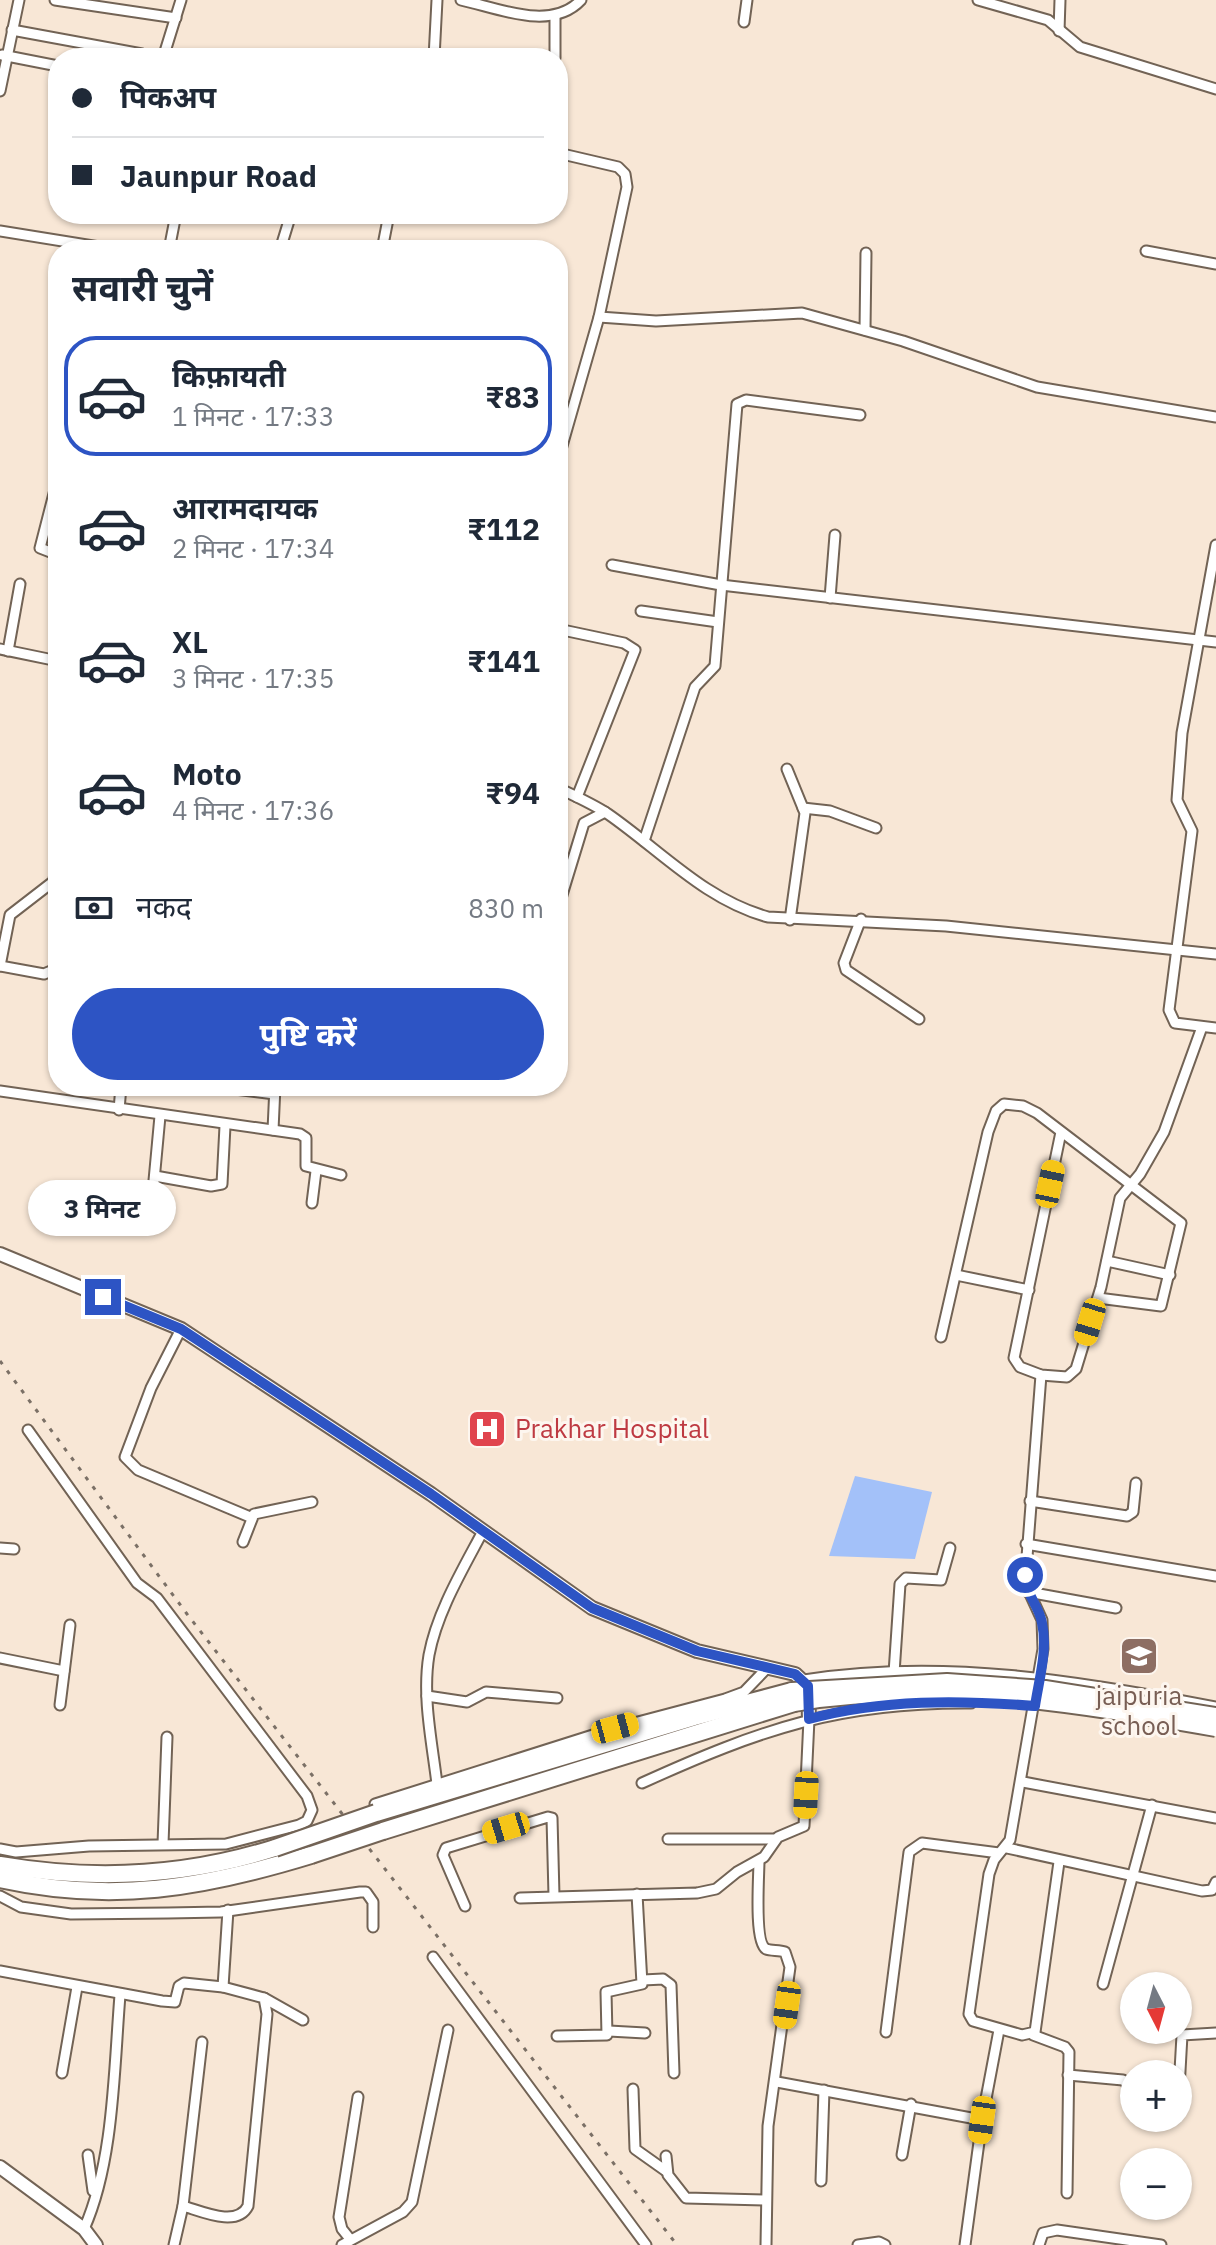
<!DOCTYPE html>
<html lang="hi">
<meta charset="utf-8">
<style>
body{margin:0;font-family:"IBM Plex Sans","Noto Sans Devanagari",sans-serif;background:#f2f2f3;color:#1f2937;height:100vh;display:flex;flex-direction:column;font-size:30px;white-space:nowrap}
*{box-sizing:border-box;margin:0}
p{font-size:26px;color:#747a83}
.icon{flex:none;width:44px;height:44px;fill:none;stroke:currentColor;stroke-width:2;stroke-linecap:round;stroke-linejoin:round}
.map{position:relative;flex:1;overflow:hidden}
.details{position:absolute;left:48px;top:240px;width:520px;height:856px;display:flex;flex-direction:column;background:#fff;border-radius:32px;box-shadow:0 2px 6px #0004}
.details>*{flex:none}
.top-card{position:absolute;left:48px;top:48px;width:520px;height:176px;border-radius:32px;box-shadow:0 2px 6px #0004;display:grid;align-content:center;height:176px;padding:0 24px;background:#fff}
.needle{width:52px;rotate:174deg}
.fabs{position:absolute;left:1120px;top:1972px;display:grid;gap:16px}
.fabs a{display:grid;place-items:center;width:72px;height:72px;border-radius:50%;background:#fff;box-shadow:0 2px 6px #0004;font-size:40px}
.end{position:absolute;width:36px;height:36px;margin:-18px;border:10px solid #2d54c4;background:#fff;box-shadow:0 0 0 4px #fff}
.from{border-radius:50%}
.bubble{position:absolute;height:56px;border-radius:28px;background:#fff;box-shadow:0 2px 6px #0004;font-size:26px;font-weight:700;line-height:56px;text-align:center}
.car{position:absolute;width:24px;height:48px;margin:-24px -12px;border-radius:10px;box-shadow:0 0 6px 2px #0007;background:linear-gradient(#f5c518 24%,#345 0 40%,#f5c518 0 76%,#345 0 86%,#f5c518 0)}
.top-card b{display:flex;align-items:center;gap:28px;height:76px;font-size:30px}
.top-card b+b{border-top:2px solid #e0e1e3}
.top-card i{width:20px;height:20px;background:#1f2937}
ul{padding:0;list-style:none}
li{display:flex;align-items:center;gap:24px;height:120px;margin:0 16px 12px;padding:0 8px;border:4px solid transparent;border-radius:32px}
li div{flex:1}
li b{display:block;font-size:30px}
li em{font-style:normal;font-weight:700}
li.current{border-color:#2d54c4}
li>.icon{width:72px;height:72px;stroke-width:1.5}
h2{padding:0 24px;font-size:36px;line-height:96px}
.pay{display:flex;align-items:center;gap:20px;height:88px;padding:0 24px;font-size:30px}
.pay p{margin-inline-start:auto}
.primary-button{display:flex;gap:16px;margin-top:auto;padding:16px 24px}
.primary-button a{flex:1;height:92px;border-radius:48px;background:#2d54c4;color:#fff;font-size:32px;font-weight:700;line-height:92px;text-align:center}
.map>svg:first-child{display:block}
.water{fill:#a3c1f9}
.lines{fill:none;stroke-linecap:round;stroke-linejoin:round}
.street-casing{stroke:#726355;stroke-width:13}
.secondary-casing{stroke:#726355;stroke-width:16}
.highway-casing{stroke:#726355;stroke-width:20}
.street{stroke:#fff;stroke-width:9}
.secondary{stroke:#fff;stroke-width:12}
.highway{stroke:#fff;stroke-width:16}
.rail{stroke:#7b7066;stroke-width:3;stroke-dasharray:4 8;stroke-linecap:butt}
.highway-bridge-casing{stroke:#726355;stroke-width:20;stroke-linecap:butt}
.highway-bridge{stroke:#fff;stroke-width:16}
.route{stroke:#2d54c4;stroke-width:10}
.labels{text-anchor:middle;stroke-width:6;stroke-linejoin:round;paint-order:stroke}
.health-label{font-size:26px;fill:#be3a42;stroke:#fdf6ef;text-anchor:start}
.education-label{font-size:26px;fill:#785e54;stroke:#fdf6ef}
</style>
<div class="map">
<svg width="1216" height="2245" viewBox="0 0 1216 2245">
<rect width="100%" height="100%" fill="#f8e7d6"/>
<path class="water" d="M855 1476 932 1492 915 1559 829 1556Z"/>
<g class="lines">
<g class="street-casing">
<g id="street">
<path d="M55 0 176 18"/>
<path d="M461 0C498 8 551 32 581 0"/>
<path d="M978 0 1048 20 1080 47 1216 89"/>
<path d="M555 16V58"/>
<path d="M744 22 747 0"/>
<path d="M12 30 142 54"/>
<path d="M1059 31 1060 0"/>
<path d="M2 55 58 66"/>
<path d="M163 58 181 0"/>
<path d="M434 58 437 0"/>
<path d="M0 91 19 0"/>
<path d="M558 153 618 167 625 174 627 187 599 317 558 460"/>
<path d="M521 217V214"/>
<path d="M0 231 118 250"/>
<path d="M169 250 176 214"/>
<path d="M280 250 291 214"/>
<path d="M382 250 389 214"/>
<path d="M1146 251 1216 264"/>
<path d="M599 317 656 321 802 313 903 341 1037 387 1216 417"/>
<path d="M865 330 866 253"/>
<path d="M58 478 40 548 58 555"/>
<path d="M1216 545 1182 733 1177 800 1192 831 1169 1010 1175 1023 1216 1028"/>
<path d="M612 565 721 585 1216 642"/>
<path d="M830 598 835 535"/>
<path d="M641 611 718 622"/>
<path d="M558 629 624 643 635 650 577 797"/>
<path d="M0 649 58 661"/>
<path d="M8 651 20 584"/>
<path d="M787 769 805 813 790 920"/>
<path d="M558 788C575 796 593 804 608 814 660 850 705 900 768 917L946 926 1216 954"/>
<path d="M803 808 830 811 876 828"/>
<path d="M644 841 695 687 715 666 737 404 746 400 860 415"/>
<path d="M558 908 584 823 605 812"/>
<path d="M861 919 844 963 846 970 919 1019"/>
<path d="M0 966 10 915 54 881 58 840"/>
<path d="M0 966 44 974 58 968"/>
<path d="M211 1086 275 1094"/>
<path d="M0 1091 300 1134 306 1138V1166L341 1175"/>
<path d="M119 1110 121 1086"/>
<path d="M273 1130 275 1086"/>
<path d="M1061 1132 1014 1358 1020 1367 1041 1375 1067 1377 1076 1369 1101 1287 1120 1198 1140 1174 1164 1132 1202 1027"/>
<path d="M155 1176 211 1186 222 1184 225 1126"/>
<path d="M152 1202 160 1116"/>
<path d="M312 1203 316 1171"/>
<path d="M1107 1261 1170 1275"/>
<path d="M956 1275 1029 1290"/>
<path d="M181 1329 151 1388 125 1457 138 1470 250 1517"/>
<path d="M941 1337 988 1132 996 1111 1004 1104 1023 1106 1037 1113 1181 1223 1161 1306 1098 1298"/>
<path d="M1041 1375 1025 1583 1042 1620 1043 1649 1010 1840 994 1860 989 1874 969 2014 973 2021 1022 2035 1035 2032 1059 1862"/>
<path d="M1030 1501 1127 1516 1133 1512 1136 1483"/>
<path d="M243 1542 254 1514 312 1502"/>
<path d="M1026 1544 1216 1576"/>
<path d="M0 1548 14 1549"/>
<path d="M1028 1592 1116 1608"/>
<path d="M0 1658 64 1671"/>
<path d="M894 1673 900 1584 906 1578 941 1580 950 1548"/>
<path d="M804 1680C943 1658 1080 1681 1216 1707"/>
<path d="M427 1696 467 1702 486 1692 557 1698"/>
<path d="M60 1705 70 1625"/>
<path d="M1023 1782 1216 1818"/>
<path d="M642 1783C761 1729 839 1702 971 1703"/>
<path d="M437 1784C432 1742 422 1697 429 1655 437 1612 463 1569 483 1531"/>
<path d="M375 1804 615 1728 725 1699 744 1692 767 1668"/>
<path d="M668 1839H776"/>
<path d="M163 1844 167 1737"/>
<path d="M1007 1848 1202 1891 1212 1890 1216 1882"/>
<path d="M0 1849 16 1852 89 1846 226 1844 299 1825 307 1821 312 1810 307 1796 157 1598 137 1583 28 1430"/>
<path d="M759 1861C759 1875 754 1942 766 1949 771 1951 779 1950 785 1952L790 1967 768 2126 766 2245"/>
<path d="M0 1896 21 1907 71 1914 168 1913 221 1912 360 1892H366L373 1902V1927"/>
<path d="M520 1898 697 1893 716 1889 737 1872 764 1857 778 1837 804 1826 809 1719"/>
<path d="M465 1906 443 1855 446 1848 548 1817 552 1818 554 1896"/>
<path d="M433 1957 646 2245"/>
<path d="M0 1971 162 2001 175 2002 179 1986 184 1983 223 1987 264 1998 267 2014 248 2206C237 2228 201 2211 183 2206"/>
<path d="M643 1980 663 1979 671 1985 674 2073"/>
<path d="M1103 1984 1152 1805"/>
<path d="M223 1987 228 1910"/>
<path d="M264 1998 303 2020"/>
<path d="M609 2031 645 2033"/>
<path d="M886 2032 909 1852 922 1843 999 1853"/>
<path d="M1033 2035 1065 2047 1069 2052 1067 2193"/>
<path d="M557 2036 607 2035 606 1992 642 1984 637 1894"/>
<path d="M62 2073 77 1987"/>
<path d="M1068 2075 1123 2080 1128 2085V2101L1134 2103"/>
<path d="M777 2082 982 2120"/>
<path d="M633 2089 635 2149 666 2171"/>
<path d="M1178 2107 1182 2035 1216 2033"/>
<path d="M88 2155 93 2191"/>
<path d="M902 2155 911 2104"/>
<path d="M666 2156 668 2175 686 2198 766 2200"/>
<path d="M821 2181 824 2090"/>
<path d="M84 2229C114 2162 114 2068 120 1995"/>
<path d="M350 2239 342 2229 339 2217 358 2097"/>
<path d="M174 2245 183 2206 202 2042"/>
<path d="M342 2245 403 2212 412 2202 448 2030"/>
<path d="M858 2245 879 2242 885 2245"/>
<path d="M965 2245 982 2120 999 2030"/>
<path d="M1039 2245 1043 2233 1057 2230 1161 2245"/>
</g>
</g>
<g class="secondary-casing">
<g id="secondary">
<path d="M0 1254 181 1329 431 1494 592 1608 697 1651 795 1674 808 1686 809 1719"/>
<path d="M0 2167 84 2229 96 2245"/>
</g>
</g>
<g class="highway-casing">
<g id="highway">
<path d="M376 1813 694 1717 792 1691"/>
<path d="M383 1831 794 1703"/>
<path d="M0 1865C94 1881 184 1877 275 1848"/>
<path d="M0 1879C112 1904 203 1888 311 1855"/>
</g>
</g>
<use href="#street" class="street"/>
<use href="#secondary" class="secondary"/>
<use href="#highway" class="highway"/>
<path class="rail" d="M0 1361 187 1614 677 2245"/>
<g class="highway-bridge-casing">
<g id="highway-bridge">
<path d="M792 1691 947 1682 1045 1689 1216 1716"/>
<path d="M794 1703C934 1679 1078 1704 1216 1728"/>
<path d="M275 1848 376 1813"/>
<path d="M311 1855 383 1831"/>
</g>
</g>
<use href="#highway-bridge" class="highway-bridge"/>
</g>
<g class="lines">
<path class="route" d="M103 1297 181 1329 431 1494 592 1608 697 1651 795 1674 808 1686 809 1719C883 1699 959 1700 1035 1706 1039 1679 1048 1650 1042 1623 1039 1605 1025 1594 1025 1575"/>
</g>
<defs>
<g id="hospital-square" transform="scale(2)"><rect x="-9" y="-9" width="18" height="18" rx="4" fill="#e0444e" stroke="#fdf6ef"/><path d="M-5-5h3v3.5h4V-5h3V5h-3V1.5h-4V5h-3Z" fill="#fff"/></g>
<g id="school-square" transform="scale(2)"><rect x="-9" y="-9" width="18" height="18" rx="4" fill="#8d6e63" stroke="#fdf6ef"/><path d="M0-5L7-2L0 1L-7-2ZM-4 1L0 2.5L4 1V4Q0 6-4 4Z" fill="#fff"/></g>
</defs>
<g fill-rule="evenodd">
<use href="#hospital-square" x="487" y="1429"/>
<use href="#school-square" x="1139" y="1656"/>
</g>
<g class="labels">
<g class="health-label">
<text x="515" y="1438">Prakhar Hospital</text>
</g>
<g class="education-label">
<text x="1139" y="1705">jaipuria<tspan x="1139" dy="30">school</tspan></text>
</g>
</g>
</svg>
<div class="fabs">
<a><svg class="needle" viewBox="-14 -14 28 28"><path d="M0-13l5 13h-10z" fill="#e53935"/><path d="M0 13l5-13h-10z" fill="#747a83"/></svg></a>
<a>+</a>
<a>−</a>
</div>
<i class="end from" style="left:1025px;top:1575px"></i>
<i class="end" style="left:103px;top:1297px"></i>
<div class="bubble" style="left:28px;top:1180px;width:148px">3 मिनट</div>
<i class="car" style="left:1050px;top:1184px;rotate:12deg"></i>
<i class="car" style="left:1090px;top:1322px;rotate:197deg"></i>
<i class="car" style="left:615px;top:1728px;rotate:75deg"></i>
<i class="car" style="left:806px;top:1795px;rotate:183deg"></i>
<i class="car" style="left:506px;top:1828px;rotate:253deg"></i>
<i class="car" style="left:787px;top:2005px;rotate:188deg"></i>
<i class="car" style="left:982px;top:2120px;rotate:188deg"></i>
<div class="top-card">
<b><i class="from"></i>पिकअप</b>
<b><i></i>Jaunpur Road</b>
</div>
<section class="details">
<h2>सवारी चुनें</h2>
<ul>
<li class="current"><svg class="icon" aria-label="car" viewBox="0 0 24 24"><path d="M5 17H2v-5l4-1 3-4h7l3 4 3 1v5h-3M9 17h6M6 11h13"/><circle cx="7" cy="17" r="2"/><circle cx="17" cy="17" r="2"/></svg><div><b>किफ़ायती</b><p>1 मिनट · 17:33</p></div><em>₹83</em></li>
<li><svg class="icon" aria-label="car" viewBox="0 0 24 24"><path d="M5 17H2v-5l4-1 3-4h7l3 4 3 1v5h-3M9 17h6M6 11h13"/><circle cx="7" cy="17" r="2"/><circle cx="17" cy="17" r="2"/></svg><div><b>आरामदायक</b><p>2 मिनट · 17:34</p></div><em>₹112</em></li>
<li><svg class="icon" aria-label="car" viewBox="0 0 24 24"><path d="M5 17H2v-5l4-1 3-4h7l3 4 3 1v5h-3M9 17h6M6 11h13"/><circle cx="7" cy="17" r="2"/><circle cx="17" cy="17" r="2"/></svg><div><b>XL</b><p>3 मिनट · 17:35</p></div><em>₹141</em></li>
<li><svg class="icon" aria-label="car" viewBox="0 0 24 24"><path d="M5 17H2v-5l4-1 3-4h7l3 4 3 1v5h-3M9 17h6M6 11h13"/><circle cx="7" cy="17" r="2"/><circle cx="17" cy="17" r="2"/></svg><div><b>Moto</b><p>4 मिनट · 17:36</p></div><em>₹94</em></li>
</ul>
<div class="pay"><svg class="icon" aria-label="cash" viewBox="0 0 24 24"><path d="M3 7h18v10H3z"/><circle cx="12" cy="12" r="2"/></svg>नकद<p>830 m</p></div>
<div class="primary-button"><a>पुष्टि करें</a></div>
</section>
</div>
